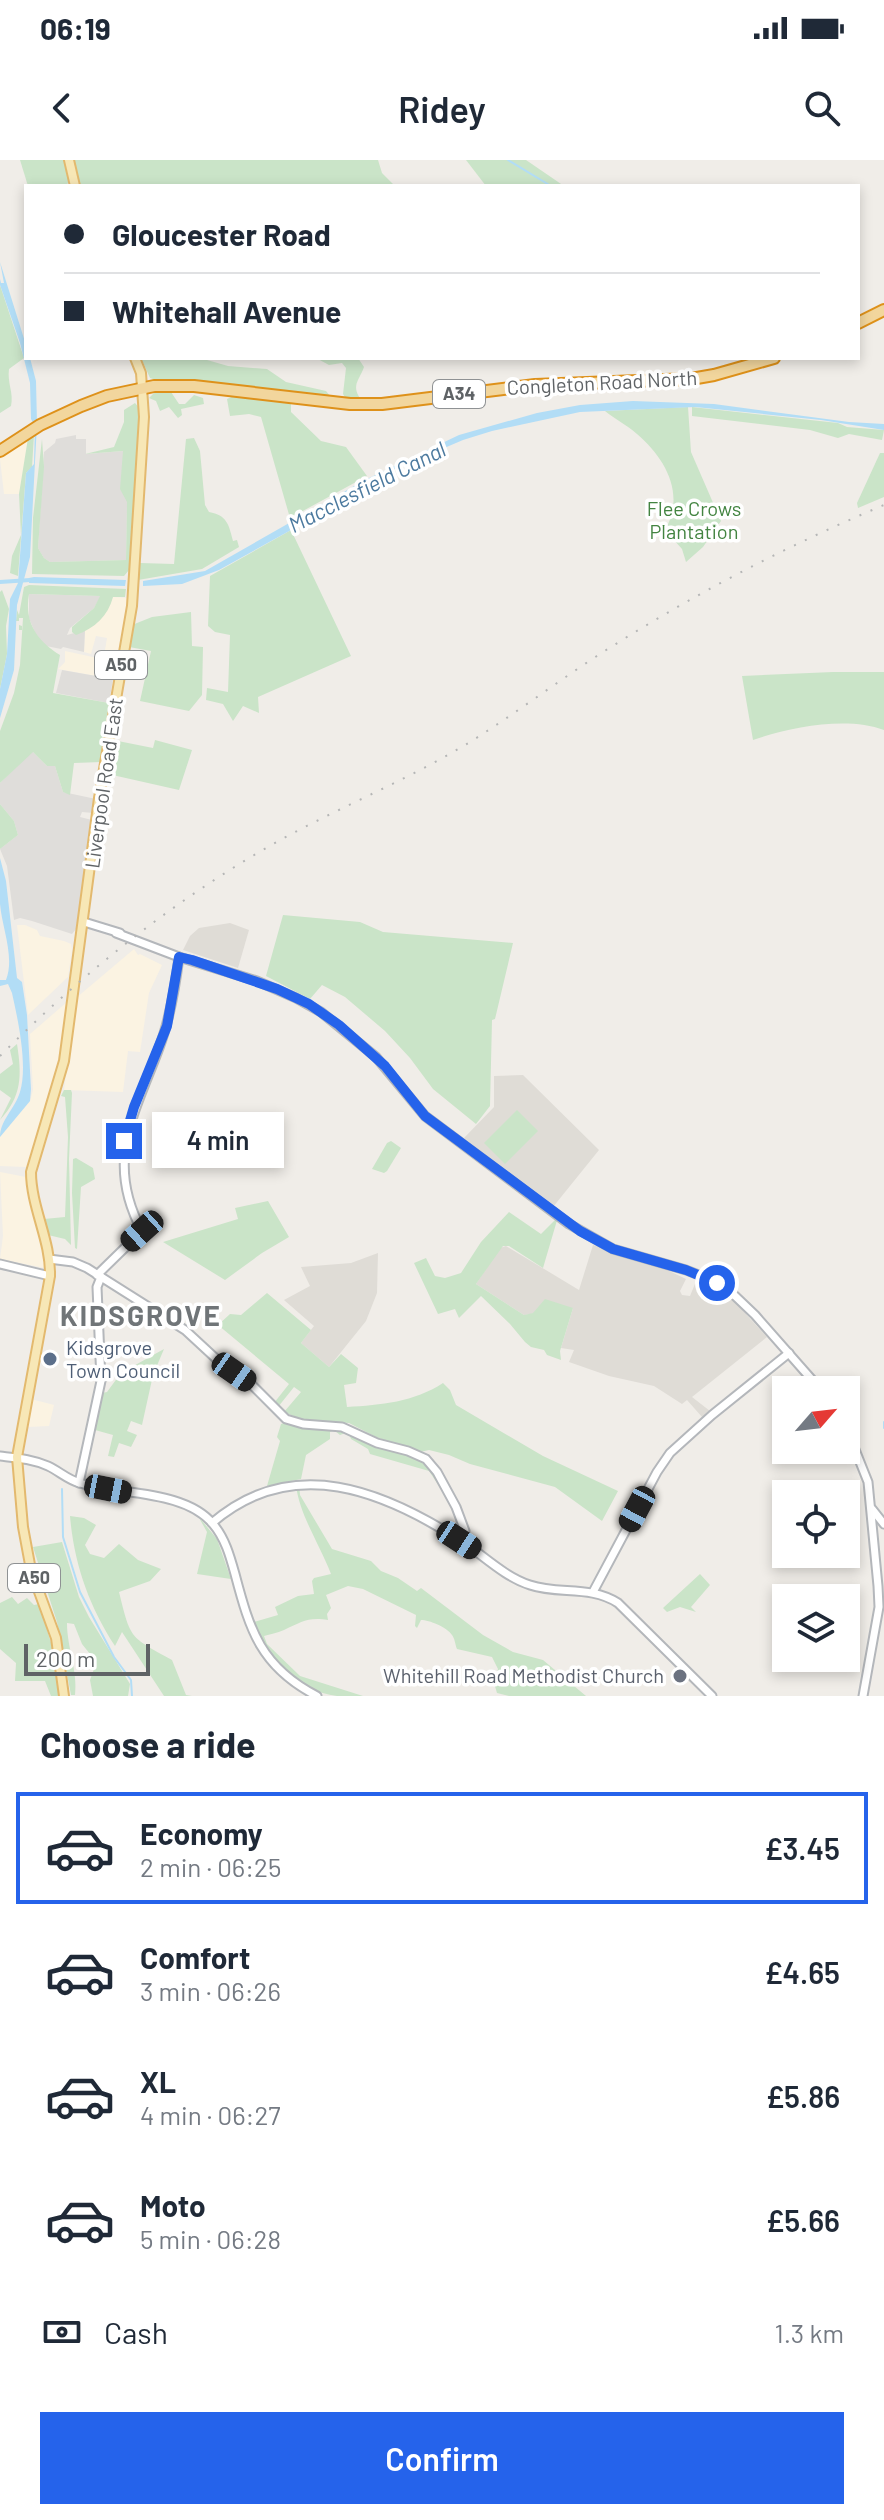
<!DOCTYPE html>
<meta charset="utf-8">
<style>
body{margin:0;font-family:Barlow,sans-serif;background:#f2f2f3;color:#1f2937;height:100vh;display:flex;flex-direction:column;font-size:30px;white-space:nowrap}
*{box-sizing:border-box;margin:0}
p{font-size:26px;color:#747a83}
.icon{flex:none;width:44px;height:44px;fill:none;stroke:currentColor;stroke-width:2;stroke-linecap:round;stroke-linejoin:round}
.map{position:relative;height:1536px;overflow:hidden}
.details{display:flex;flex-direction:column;background:#fff;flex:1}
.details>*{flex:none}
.top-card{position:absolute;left:24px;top:24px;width:836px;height:176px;border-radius:0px;box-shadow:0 4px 12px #0003;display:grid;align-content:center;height:176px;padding:0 40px;background:#fff}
.needle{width:52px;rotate:62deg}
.tools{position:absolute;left:772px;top:1216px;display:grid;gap:16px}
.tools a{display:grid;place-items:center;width:88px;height:88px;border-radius:0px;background:#fff;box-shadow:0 4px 12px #0003;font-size:40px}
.scale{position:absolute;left:24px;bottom:20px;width:126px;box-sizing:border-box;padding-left:8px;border:4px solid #5f6366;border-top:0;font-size:22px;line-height:28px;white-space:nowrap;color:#5f6366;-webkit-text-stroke:6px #fff;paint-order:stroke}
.end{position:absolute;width:36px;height:36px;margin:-18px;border:10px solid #2563eb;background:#fff;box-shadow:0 0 0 4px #fff}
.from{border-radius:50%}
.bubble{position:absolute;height:56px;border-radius:0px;background:#fff;box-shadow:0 4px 12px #0003;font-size:26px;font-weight:600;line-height:56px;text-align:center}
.car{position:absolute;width:24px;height:48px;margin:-24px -12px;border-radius:10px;box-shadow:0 0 6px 2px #0007;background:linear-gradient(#222 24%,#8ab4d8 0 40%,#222 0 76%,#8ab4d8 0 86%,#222 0)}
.top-card b{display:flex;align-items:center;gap:28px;height:76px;font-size:30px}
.top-card b+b{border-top:2px solid #e0e1e3}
.top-card i{width:20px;height:20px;background:#1f2937}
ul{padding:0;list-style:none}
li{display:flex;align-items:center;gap:24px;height:112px;margin:0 16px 12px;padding:0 24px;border:4px solid transparent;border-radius:0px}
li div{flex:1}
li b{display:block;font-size:30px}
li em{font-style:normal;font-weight:600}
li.current{border-color:#2563eb}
li>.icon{width:72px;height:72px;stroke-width:1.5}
h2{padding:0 40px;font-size:36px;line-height:96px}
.pay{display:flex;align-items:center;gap:20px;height:88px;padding:0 40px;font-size:30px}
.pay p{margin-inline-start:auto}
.primary-button{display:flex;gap:16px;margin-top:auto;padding:16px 40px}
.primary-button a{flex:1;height:92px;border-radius:0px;background:#2563eb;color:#fff;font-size:32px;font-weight:600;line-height:92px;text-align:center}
.status{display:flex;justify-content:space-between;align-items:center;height:56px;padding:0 40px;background:#fff;direction:ltr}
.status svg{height:22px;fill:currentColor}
header{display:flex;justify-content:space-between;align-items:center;height:104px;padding:0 40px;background:#fff;font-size:36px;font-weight:600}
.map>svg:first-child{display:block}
.commercial{fill:#fbf3e2}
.industrial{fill:#dfddda}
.education{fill:#dfdcd6}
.green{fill:#cae4c8}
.water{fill:#b2ddf6}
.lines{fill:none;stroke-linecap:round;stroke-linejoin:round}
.stream{stroke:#b2ddf6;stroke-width:2}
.canal{stroke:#b2ddf6;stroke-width:4}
.secondary-casing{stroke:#b4b7bb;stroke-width:11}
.primary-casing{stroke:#e3b96e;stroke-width:12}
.highway-casing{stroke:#de911a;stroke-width:14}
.secondary{stroke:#fff;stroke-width:7}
.primary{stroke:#f7e7b6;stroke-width:8}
.highway{stroke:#f2d69d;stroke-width:10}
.rail{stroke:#b5b6b6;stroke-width:2;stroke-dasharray:2 10;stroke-linecap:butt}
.route{stroke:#2563eb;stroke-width:10}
.service-dot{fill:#5c6f8a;stroke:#fff;stroke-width:3}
.worship-dot{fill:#6b7280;stroke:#fff;stroke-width:3}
.labels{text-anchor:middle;stroke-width:7;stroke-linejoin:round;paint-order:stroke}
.shield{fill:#fff;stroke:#8f9294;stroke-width:2}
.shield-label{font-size:18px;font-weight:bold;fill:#5f6366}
.street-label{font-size:20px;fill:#5f6366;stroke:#fff}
.park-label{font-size:20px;fill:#438441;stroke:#fff}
.service-label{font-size:20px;fill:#4e5e75;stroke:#fff;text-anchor:start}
.worship-label{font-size:20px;fill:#5b616d;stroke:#fff;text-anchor:end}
.water-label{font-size:22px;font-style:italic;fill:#4c7a9f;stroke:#fff}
.district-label{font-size:28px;font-weight:bold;letter-spacing:2px;fill:#707578;stroke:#fff}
</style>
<div class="status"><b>06:19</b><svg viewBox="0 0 49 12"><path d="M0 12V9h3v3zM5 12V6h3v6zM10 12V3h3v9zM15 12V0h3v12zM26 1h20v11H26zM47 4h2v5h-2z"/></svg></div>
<header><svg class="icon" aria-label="back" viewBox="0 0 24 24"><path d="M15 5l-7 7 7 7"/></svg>Ridey<svg class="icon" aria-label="search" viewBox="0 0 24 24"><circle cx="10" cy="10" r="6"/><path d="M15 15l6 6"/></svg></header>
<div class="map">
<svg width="884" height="1536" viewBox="0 0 884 1536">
<rect width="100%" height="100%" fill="#f0ede8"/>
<g class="commercial">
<path d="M28 278 32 303 24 310 19 334H4L0 299Z"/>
<path d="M113 437 129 438 119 495 104 496 107 478 96 476 91 494 84 492 85 470Z"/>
<path d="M65 491 116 502 113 519 58 509 65 502Z"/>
<path d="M17 765H25L37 770 40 776 64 781 71 784 72 790 68 817 28 855Z"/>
<path d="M134 789 138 795 140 794 162 805 149 833 140 892 128 891 123 932 64 930 76 838Z"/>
<path d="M68 841 61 892 52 934 26 1007 0 1006V977L30 941 33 930 30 874Z"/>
<path d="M0 1012 26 1017 46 1102 45 1108 0 1099 3 1076Z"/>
<path d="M31 1239 54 1245 49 1266 28 1267Z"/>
</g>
<g class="industrial">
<path d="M76 275V279H86V294L123 291 128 294 126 400 50 402 44 398 38 388 44 292 55 283 56 279Z"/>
<path d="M29 434 101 436 94 448 70 468 67 475 85 470 84 492 63 487 61 489 46 486 36 475 29 458Z"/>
<path d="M62 510 113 519 109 543 56 533Z"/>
<path d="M32 591 47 606H55L63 632 96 639 93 653 82 652 80 657 92 660 76 769 72 774 32 761 20 758 14 760 7 706 0 689 18 675 14 661 0 644V623Z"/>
</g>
<g class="education">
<path d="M230 763 249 770 238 808 183 790 190 776 199 768Z"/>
<path d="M523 915 599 990 553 1047 464 978 494 947V916Z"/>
<path d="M593 1085 663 1108 686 1119 680 1131 682 1135 690 1136 697 1119 714 1128 732 1139 767 1177 692 1237 710 1251 702 1257 687 1240 682 1244 654 1226 609 1216 569 1202 574 1190 561 1188 573 1148 524 1155 476 1124 500 1088 506 1086 579 1130Z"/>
<path d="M378 1093 377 1133 366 1161 329 1207 301 1183 314 1166 284 1140 310 1126 301 1107 351 1103Z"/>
</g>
<g class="green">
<path d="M20 0H64L69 23 62 26H28Z"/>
<path d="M72 0H378L382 13 395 26H78Z"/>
<path d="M466 0H526L564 26H486Z"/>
<path d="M0 125 24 198 9 209C7 223 14 233 11 246L0 253Z"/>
<path d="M141 198H200L228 206 267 209 286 222 326 231 331 237 156 220 150 218Z"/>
<path d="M316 198H358L364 207C360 219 351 225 360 238L346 239 343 234 346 208 342 203 329 205Z"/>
<path d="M169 229 179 244H185L194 235 203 238 204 244 181 249 182 255 178 258 169 247 160 251 156 241 149 238 154 233Z"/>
<path d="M236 235 291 242V252L321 281 346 287 367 316 290 358 261 257 249 254 230 256 227 239Z"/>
<path d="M135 243 141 250 134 404 124 416 32 414 33 358 42 279 44 307 38 388 44 398 50 402 126 400 127 342 120 329 123 291 85 294 114 287 124 262V250Z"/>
<path d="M688 247 691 292 721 361 703 387 686 402 682 389 665 370C686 334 665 298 637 274 627 265 615 259 605 251Z"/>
<path d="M692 247 838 263 847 267 884 270 882 280 849 274 838 278 810 270 692 256Z"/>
<path d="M34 275 32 307 26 313 18 416 10 413 12 396 21 375 19 334 28 278Z"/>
<path d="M194 278 200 291 205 345 209 352C227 355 229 365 233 381L237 380 239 387 202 409 138 420 140 403 174 404 186 279Z"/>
<path d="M880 293H884V337L858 348 857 343Z"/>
<path d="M291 370 351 496 258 537 259 553 243 546 233 561 223 544 206 540 207 528 228 532 230 475 215 472 208 466 210 416Z"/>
<path d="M29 425 126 429 125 437H113C108 456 95 468 76 475L72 472V467L94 448 100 436 29 434C24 462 37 481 60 495L53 533 109 543 101 602 74 603 70 635 63 632 55 606H47L33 592 0 623V571L14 533 20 505 23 458H19V465L22 466V470H19V461H16L17 450 19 455 24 427Z"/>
<path d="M2 430 9 449 6 466 7 494 0 529V432Z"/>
<path d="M191 452 192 486 203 487 202 535 189 551 140 541 151 491 129 487 132 465 152 457Z"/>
<path d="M833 512H884V570C847 556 790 567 753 580L742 516Z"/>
<path d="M113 580 153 588 155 580 192 590 179 630 108 614Z"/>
<path d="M0 644 14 661 18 675 0 689Z"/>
<path d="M283 755 360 762 383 772 513 783 495 859 492 860 490 946 476 964 433 929 410 898 385 871 345 837 322 825 310 839 266 816Z"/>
<path d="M17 884C22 916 22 936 0 960L11 938 0 930V914L13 904 10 890Z"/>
<path d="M64 930H71L72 933 69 999 71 1085 65 1079 48 1075 44 1059 65 1057 68 977 65 937 61 936Z"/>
<path d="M517 950 538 971 505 1004 484 983Z"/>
<path d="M391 981 401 988 387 1011 384 1013 372 1009 387 983Z"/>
<path d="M76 998 93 1008 95 1019 81 1027 77 1089 75 1088 72 1033 73 999Z"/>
<path d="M268 1041 289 1077 262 1093 225 1120 163 1082 238 1059 235 1048Z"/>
<path d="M509 1052 541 1074 558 1057 543 1108 509 1086H503L476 1124 524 1155 533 1153 545 1139 573 1148 560 1191 561 1200 547 1195 544 1190 531 1187 525 1182 510 1164 481 1136 459 1158 455 1149 438 1154 414 1103 426 1098 435 1116 445 1118 461 1113 481 1082Z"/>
<path d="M267 1133 311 1170 301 1183 329 1207 341 1194 358 1208 356 1223 344 1225 347 1247C381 1245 414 1242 443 1223L450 1230 456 1245 543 1296 618 1331 602 1361 555 1327 470 1304 449 1295 429 1290 420 1292 376 1277 349 1263 306 1261 284 1252 301 1232 294 1227 278 1247 274 1243 289 1224 218 1165 230 1154 241 1155Z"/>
<path d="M164 1189 153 1215 142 1265 131 1261 127 1271 137 1275 131 1287 119 1283 114 1297 108 1296 113 1275 95 1270 102 1233 107 1232 121 1213Z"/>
<path d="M284 1263 297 1267 339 1268 425 1302 431 1308 455 1350 429 1311 370 1294 368 1289 351 1279 348 1272 340 1275 334 1270 330 1272V1279L306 1295 301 1319 267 1326 280 1281 277 1277 281 1264Z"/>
<path d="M299 1324 300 1335 332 1389 371 1401 381 1411 398 1418 417 1431 421 1428 483 1475 513 1492 543 1500 586 1536H509L497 1533 494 1523 498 1509 492 1497 457 1489C455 1484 455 1479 452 1475 447 1467 429 1460 421 1460L417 1468 415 1466 416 1455 363 1429 348 1426 326 1435 331 1448 327 1454 328 1460C307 1457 302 1462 284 1470 277 1473 270 1474 264 1476L267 1484 300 1516 363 1536C355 1536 346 1536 337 1536 298 1532 268 1495 254 1462L278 1455 275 1447 298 1436 314 1434 312 1421 314 1418 331 1414C320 1385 299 1354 296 1325Z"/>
<path d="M70 1356 84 1358 96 1365 85 1385 90 1394 104 1398 119 1384 138 1400 161 1409 150 1421 119 1432C131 1480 129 1476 172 1500L186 1535 192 1536H164L122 1472 115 1486C89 1446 74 1404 70 1356Z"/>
<path d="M198 1356 217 1379 231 1419 197 1414 207 1372Z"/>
<path d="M62 1382 79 1437 89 1457 130 1524 128 1536H93L90 1520 94 1509V1499L82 1484 74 1464 67 1463C67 1488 78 1511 75 1535H71L57 1462 33 1387Z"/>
<path d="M700 1414 710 1425 691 1447 696 1452 680 1447 667 1452 663 1448Z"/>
<path d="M12 1437 18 1444 27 1438 34 1445 39 1444 52 1486 59 1536H51L45 1521H15L16 1503 0 1489V1443Z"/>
</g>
<g class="water">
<path d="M0 102 26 185V198H30L36 221 37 264 30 397 17 445 14 510 0 558V529L7 494 10 439 18 423 26 313 34 304 35 266 31 259 30 223 20 183 0 125V119L1 123H4Z"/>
<path d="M633 241 714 244 849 262 884 264V270L821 260 695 247 580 252 492 271 463 280 388 312 374 324 219 410 182 424 143 426V421L205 411 363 321 459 275 537 253 580 245Z"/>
<path d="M34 417 126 420 125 426 29 423V418Z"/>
<path d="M0 698 6 721 17 818 22 822 27 855 31 929 30 941 0 977C0 960 15 949 20 932 28 906 18 860 12 833L8 824 0 826V820H6C15 797 2 768 0 744 0 729 0 713 0 698Z"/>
</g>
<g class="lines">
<g class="stream">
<path d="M508 0 551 26"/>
<path d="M884 1262V1268"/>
<path d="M62 1329 63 1377 80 1432 114 1497 131 1520 132 1536"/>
</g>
<path class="canal" d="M0 422 30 420"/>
<g class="secondary-casing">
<g id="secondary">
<path d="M84 762 120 773"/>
<path d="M116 773 179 797 257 821 296 838 321 852 376 897 425 956 569 1064 613 1089 686 1110 709 1119 733 1134 755 1155 821 1230"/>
<path d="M49 1099 73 1102 87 1108 185 1170 225 1207 252 1225 286 1259 303 1264 342 1267 377 1283 408 1291 426 1299 437 1312 456 1347 465 1371 459 1380"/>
<path d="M0 1104 50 1116"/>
<path d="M97 1115 142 1071C104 1001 135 953 159 888 170 859 175 829 179 797"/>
<path d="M846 1267 868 1322 878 1426 879 1447 863 1536"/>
<path d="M0 1296C17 1298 32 1299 48 1306 59 1311 68 1320 80 1323 120 1335 185 1330 213 1364 225 1378 230 1396 235 1414 250 1471 261 1507 317 1536"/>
<path d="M79 1323 101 1221 97 1127 101 1117"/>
<path d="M872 1349 884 1364"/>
<path d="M212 1363C293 1293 384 1331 463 1382 484 1396 505 1417 530 1425 559 1435 590 1425 618 1443L712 1536"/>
<path d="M593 1432 657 1312 670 1293 712 1255 789 1193"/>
</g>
</g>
<g class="primary-casing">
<g id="primary">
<path d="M69 0 75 26"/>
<path d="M64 1536 56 1478 31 1410 23 1367 17 1297 50 1116C51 1081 31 1047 31 1012L64 901 99 638 132 446 144 257 141 213 135 198"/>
</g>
</g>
<g class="highway-casing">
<g id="highway">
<path d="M858 163 884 150"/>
<path d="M0 291 40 265 81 246 107 236 154 226H194L350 244H382L535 225 691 219 714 215 774 198"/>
</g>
</g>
<use href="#secondary" class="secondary"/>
<use href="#primary" class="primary"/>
<use href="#highway" class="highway"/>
<path class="rail" d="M0 896C79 817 164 748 261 691 329 651 403 623 470 582 518 552 563 517 611 487 698 432 789 385 884 345"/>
</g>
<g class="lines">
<path class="route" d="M124 981 134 947 167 866 179 797 192 800 277 829 309 844 339 865 385 906 425 956 580 1071 613 1089 686 1110 717 1123"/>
</g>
<circle class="service-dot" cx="50" cy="1199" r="8"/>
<circle class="worship-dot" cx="680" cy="1516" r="8"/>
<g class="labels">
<g class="shield">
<rect x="433" y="220" width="52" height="28" rx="6"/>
<rect x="95" y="491" width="52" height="28" rx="6"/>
<rect x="8" y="1404" width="52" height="28" rx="6"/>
</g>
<g class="shield-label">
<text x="459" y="240">A34</text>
<text x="121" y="511">A50</text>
<text x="34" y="1424">A50</text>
</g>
<g class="street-label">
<text transform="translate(602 223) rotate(-3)" y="7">Congleton Road North</text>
<text transform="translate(104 623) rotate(-82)" y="7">Liverpool Road East</text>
</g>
<g class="park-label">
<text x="694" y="356">Flee Crows<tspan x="694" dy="23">Plantation</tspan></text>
</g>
<g class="service-label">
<text x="66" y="1195">Kidsgrove<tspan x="66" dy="23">Town Council</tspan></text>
</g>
<g class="worship-label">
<text x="664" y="1523">Whitehill Road Methodist Church</text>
</g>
<g class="water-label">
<text transform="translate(367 327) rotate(-27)" y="8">Macclesfield Canal</text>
</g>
<g class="district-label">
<text x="141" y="1166">KIDSGROVE</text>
</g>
</g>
</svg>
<div class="tools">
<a><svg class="needle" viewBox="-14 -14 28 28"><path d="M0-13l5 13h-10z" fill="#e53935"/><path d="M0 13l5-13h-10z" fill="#747a83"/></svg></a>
<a><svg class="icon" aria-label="locate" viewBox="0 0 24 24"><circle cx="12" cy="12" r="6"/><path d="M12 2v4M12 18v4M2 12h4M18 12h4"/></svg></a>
<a><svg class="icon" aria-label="layers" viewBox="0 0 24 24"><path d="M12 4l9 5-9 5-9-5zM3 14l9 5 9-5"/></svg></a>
</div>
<div class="scale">200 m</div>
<i class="end from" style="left:717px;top:1123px"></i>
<i class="end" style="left:124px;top:981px"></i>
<div class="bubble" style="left:152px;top:952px;width:132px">4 min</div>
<i class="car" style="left:142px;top:1071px;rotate:228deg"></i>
<i class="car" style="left:234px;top:1212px;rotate:125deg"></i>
<i class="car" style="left:108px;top:1329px;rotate:101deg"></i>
<i class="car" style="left:637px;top:1349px;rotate:208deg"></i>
<i class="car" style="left:459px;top:1380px;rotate:123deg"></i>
<div class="top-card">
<b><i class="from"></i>Gloucester Road</b>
<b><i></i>Whitehall Avenue</b>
</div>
</div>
<section class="details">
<h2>Choose a ride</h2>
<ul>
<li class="current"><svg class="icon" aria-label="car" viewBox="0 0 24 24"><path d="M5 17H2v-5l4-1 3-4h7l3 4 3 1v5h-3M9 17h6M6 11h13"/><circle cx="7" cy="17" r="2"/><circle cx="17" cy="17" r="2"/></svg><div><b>Economy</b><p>2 min · 06:25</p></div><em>£3.45</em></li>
<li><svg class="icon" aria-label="car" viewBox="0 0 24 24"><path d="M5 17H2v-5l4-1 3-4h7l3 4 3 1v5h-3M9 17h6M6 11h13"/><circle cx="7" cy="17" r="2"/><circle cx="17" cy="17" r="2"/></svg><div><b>Comfort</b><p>3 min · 06:26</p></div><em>£4.65</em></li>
<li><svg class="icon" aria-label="car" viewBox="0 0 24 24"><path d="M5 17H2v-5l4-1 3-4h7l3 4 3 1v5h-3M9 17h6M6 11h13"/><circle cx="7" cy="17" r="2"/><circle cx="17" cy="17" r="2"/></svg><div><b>XL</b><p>4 min · 06:27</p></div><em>£5.86</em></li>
<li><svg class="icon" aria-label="car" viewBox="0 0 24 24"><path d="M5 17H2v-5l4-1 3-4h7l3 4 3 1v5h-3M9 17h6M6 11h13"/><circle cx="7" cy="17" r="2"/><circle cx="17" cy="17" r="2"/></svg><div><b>Moto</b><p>5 min · 06:28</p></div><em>£5.66</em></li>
</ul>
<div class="pay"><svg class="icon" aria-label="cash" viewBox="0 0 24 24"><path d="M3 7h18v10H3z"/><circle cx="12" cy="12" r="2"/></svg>Cash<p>1.3 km</p></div>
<div class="primary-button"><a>Confirm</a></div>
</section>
